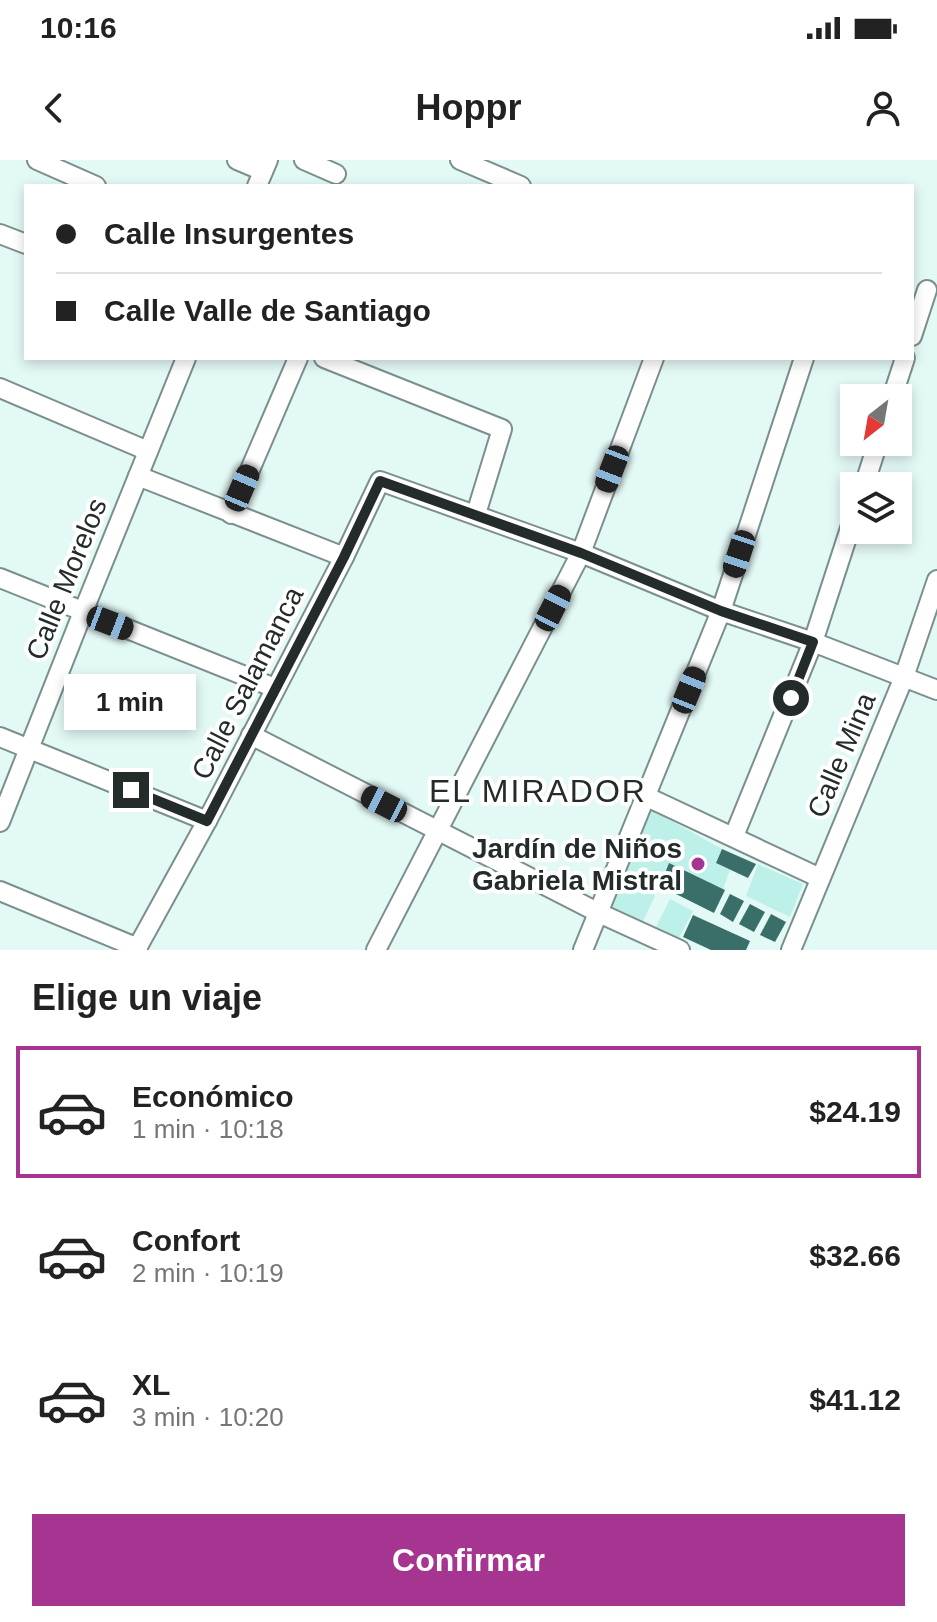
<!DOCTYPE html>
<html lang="es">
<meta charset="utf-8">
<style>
body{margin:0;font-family:Arial,sans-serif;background:#f6f6f6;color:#222;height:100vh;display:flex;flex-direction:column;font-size:30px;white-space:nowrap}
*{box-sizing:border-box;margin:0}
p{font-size:26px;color:#767676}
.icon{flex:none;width:44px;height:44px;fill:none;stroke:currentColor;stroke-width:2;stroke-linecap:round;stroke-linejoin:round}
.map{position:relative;height:790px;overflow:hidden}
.details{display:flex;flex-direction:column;background:#fff;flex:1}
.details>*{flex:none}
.top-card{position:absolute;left:24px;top:24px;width:890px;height:176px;border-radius:0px;box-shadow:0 4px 12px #0003;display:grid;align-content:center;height:176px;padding:0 32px;background:#fff}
.needle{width:52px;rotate:211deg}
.controls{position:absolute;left:840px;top:224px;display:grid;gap:16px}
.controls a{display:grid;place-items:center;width:72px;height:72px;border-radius:0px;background:#fff;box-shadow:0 4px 12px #0003;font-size:40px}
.end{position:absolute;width:36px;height:36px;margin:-18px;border:10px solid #242c2b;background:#fff;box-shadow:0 0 0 4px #fff}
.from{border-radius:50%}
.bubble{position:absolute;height:56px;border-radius:0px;background:#fff;box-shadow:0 4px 12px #0003;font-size:26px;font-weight:700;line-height:56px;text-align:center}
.car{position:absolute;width:24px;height:48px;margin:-24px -12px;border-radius:10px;box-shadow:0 0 6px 2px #0007;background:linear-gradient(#222 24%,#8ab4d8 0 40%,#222 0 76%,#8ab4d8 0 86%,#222 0)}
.top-card b{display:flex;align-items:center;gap:28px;height:76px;font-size:30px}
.top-card b+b{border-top:2px solid #e0e0e0}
.top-card i{width:20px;height:20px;background:#222}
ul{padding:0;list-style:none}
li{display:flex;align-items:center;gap:24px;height:132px;margin:0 16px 12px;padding:0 16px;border:4px solid transparent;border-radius:0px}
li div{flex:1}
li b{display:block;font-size:30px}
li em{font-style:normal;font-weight:700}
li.on{border-color:#a63592}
li>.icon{width:72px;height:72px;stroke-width:1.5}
h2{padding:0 32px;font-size:36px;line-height:96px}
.action{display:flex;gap:16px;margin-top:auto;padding:16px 32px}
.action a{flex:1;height:92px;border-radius:0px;background:#a63592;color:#fff;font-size:32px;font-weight:700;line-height:92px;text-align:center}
.status{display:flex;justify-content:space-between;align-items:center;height:56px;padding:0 40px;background:#fff;direction:ltr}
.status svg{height:22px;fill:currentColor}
header{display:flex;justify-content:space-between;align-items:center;height:104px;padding:0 32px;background:#fff;font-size:36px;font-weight:700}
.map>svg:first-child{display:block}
.green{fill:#bef0ea}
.building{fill:#396e69}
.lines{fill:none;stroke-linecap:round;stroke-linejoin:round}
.minor-casing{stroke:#7b8f8d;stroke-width:22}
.minor{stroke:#fff;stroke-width:18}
.route{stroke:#242c2b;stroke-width:10}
.poi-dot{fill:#a63592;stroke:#fff;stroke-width:3}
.labels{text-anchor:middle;stroke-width:8;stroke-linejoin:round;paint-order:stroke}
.street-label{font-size:28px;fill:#242c2b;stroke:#fff}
.poi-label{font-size:28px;font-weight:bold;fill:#242c2b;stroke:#fff;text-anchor:end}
.quarter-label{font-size:32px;letter-spacing:2px;fill:#242c2b;stroke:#fff}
</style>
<div class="status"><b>10:16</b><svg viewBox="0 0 49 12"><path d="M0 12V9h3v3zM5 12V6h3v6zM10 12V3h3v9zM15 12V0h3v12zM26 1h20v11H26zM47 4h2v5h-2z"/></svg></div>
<header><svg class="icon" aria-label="back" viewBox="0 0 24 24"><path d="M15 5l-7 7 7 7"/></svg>Hoppr<svg class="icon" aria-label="person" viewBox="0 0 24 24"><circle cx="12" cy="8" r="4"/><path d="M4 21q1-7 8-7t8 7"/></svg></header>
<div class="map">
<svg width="937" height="790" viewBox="0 0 937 790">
<rect width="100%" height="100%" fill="#e3f9f6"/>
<g class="green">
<path d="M650 649 722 689 716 703 730 710 723 729 669 703 660 726 655 725 653 732 655 736 642 763 611 749Z"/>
<path d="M758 704 803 724 790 757 746 736Z"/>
<path d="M670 739 693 751 678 780 655 769Z"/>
</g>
<g class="building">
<path d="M722 689 756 704 748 718 716 703Z"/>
<path d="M669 703 725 730 714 753 660 726Z"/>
<path d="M730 734 744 741 733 762 720 754Z"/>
<path d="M750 744 765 752 754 772 739 764Z"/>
<path d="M771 754 786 762 775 782 760 775Z"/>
<path d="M693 755 750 781 746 790H711L683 777Z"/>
</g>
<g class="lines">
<g class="minor-casing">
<g id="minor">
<path d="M37 0 96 26"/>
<path d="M237 0 263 11"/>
<path d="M304 0 336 14"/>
<path d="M460 0 521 26"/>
<path d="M257 26 268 0"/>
<path d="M0 74 26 84"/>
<path d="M912 176 927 130"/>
<path d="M324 198 502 269 476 354"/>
<path d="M0 228 148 291"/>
<path d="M892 238 905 198"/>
<path d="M138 316 344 397"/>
<path d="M864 326 878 282"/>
<path d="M231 354 298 198"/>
<path d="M0 418 275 528"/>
<path d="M251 575 599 753 680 790"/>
<path d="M0 577 207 661"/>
<path d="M645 636 820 718"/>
<path d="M0 662 83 452 186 198"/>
<path d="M734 676 813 482 854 356"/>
<path d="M0 731 138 788"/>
<path d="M136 790 207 661 344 397 380 321 581 393 721 451 813 482 937 530"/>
<path d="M376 790 581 393 654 198"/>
<path d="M583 790 721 451 804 198"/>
<path d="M791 790 904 517 937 420"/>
</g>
</g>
<use href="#minor" class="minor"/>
</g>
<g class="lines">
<path class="route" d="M131 630 207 661 344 397 380 321 581 393 721 451 813 482 791 538"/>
</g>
<circle class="poi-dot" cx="698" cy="704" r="8"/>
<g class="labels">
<g class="street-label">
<text transform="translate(66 419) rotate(-68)" y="10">Calle Morelos</text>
<text transform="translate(247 523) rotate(-63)" y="10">Calle Salamanca</text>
<text transform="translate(841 595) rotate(-67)" y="10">Calle Mina</text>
</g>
<g class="poi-label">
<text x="682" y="698">Jardín de Niños<tspan x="682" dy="32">Gabriela Mistral</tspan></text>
</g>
<g class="quarter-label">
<text x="538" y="642">EL MIRADOR</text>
</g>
</g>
</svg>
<div class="controls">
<a><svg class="needle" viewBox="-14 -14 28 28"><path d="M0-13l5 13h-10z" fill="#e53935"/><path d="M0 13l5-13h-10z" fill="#767676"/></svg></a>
<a><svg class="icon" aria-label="layers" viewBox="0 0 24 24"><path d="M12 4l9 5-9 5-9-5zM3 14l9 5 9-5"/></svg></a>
</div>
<i class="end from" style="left:791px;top:538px"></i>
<i class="end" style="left:131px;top:630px"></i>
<div class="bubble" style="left:64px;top:514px;width:132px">1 min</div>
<i class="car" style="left:612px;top:309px;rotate:201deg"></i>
<i class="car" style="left:242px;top:328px;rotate:23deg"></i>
<i class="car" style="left:739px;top:394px;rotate:198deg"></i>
<i class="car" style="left:553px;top:448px;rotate:27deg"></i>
<i class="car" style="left:110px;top:463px;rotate:111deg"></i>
<i class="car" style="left:689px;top:530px;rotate:22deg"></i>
<i class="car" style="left:384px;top:644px;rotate:297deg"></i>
<div class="top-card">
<b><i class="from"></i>Calle Insurgentes</b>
<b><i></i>Calle Valle de Santiago</b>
</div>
</div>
<section class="details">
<h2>Elige un viaje</h2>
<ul>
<li class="on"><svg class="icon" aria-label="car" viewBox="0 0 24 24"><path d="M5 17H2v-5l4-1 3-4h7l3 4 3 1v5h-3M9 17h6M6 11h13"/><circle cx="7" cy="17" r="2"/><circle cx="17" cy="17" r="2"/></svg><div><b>Económico</b><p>1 min · 10:18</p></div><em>$24.19</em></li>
<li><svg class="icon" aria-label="car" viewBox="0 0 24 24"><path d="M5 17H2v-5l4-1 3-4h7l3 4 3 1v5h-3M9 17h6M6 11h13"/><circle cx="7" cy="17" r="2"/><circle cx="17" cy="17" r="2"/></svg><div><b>Confort</b><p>2 min · 10:19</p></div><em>$32.66</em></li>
<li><svg class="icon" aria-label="car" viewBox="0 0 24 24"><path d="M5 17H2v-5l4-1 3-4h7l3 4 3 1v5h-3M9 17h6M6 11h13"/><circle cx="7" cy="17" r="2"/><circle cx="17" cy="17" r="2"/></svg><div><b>XL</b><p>3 min · 10:20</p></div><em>$41.12</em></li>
</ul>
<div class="action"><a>Confirmar</a></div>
</section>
